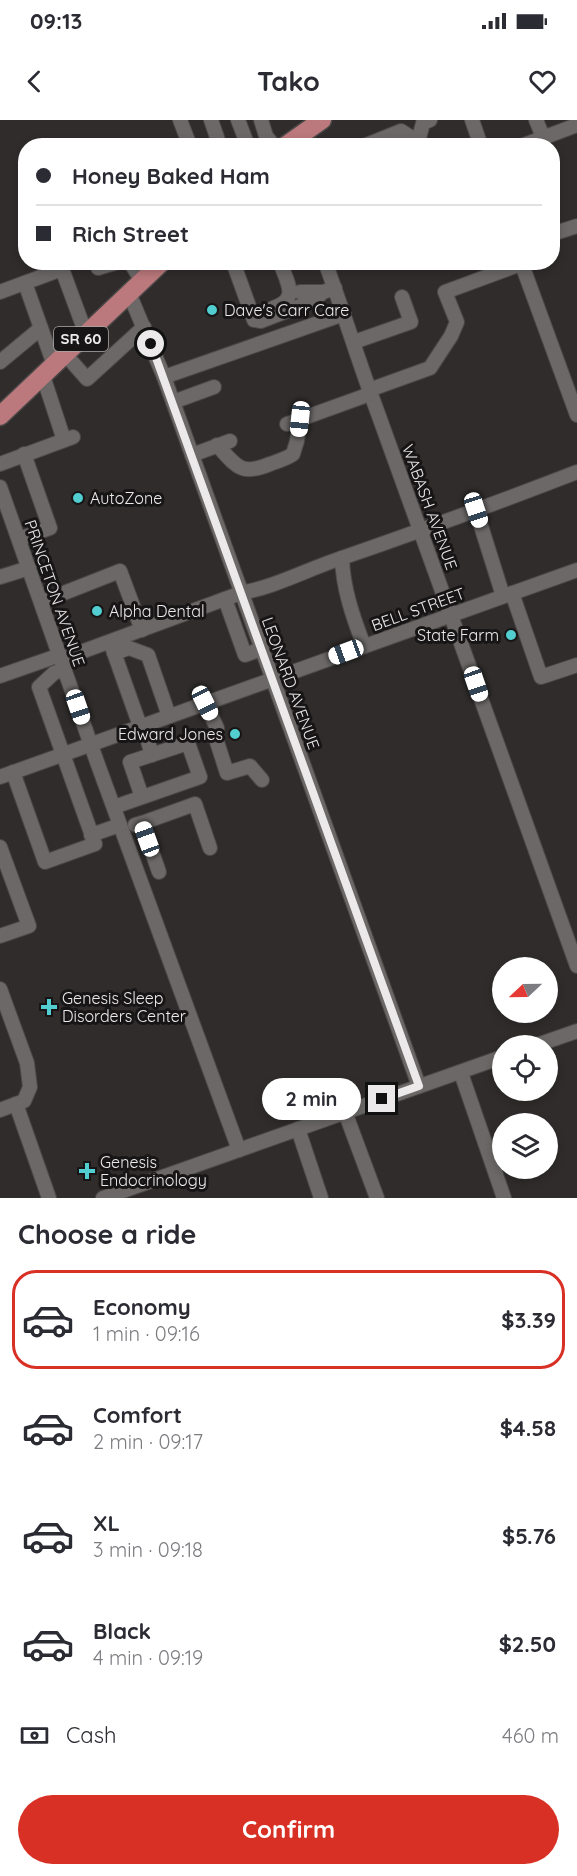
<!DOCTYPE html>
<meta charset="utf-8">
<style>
body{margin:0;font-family:Quicksand,sans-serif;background:#f7f7f7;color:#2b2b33;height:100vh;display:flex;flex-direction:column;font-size:22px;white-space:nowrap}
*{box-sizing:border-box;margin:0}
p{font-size:20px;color:#7c7c81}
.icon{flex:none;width:33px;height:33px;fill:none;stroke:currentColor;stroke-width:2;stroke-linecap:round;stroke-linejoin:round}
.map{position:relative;height:1078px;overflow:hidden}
.details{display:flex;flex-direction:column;background:#fff;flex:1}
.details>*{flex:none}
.hud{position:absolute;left:18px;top:18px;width:542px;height:132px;border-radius:24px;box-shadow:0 3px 9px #0003;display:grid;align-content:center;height:132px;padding:0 18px;background:#fff}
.needle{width:39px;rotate:248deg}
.fabs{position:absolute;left:492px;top:837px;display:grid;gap:12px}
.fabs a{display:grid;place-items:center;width:66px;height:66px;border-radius:50%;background:#fff;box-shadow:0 3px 9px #0003;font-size:30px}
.end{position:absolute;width:27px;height:27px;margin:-14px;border:8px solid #ebe9e9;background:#111;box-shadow:0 0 0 3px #111}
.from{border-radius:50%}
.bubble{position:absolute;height:42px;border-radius:21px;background:#fff;box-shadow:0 3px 9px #0003;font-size:20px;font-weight:700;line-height:42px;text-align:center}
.car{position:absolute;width:18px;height:36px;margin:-18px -9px;border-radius:8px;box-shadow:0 0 4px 2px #0007;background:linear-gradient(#fff 24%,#345 0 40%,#fff 0 76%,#345 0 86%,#fff 0)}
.hud b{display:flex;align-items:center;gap:21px;height:57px;font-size:22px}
.hud b+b{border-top:2px solid #e1e1e2}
.hud i{width:15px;height:15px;background:#2b2b33}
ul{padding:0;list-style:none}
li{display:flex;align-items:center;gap:18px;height:99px;margin:0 12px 9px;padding:0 6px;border:3px solid transparent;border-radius:24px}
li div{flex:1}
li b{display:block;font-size:22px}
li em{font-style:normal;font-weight:700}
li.selected{border-color:#d93025}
li>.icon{width:54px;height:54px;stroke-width:1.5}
h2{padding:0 18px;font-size:27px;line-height:72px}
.pay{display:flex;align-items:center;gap:15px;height:66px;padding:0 18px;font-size:22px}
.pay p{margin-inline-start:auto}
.button{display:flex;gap:12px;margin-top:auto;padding:12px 18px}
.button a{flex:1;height:69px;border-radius:36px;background:#d93025;color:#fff;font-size:24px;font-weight:700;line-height:69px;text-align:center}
.status{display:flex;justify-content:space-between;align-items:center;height:42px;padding:0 30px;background:#fff;direction:ltr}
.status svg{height:16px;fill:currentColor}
header{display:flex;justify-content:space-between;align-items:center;height:78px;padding:0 18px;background:#fff;font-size:27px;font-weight:700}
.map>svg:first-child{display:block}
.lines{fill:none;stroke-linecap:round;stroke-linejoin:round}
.minor-casing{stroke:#4b4848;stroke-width:16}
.major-casing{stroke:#4b4848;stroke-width:21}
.minor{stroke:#6c6868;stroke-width:14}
.major{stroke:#bc797d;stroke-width:18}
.route{stroke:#ebe9e9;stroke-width:8}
.poi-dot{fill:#52cdd0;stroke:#171515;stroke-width:2}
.labels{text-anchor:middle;stroke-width:6;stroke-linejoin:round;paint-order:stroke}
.shield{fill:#171515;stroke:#aba9a9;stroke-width:1.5}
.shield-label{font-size:15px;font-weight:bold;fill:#ebe9e9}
.poi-label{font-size:16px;fill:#ebe9e9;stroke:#171515;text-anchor:start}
.street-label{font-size:16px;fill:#ebe9e9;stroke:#171515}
</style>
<div class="status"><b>09:13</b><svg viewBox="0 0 49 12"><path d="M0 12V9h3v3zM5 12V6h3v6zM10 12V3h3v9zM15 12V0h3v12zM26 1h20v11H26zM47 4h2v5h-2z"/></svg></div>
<header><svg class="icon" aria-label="back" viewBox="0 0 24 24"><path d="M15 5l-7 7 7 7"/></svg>Tako<svg class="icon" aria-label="heart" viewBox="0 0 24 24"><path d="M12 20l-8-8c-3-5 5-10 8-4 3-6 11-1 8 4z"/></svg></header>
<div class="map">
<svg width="577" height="1078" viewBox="0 0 577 1078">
<rect width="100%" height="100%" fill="#302c2c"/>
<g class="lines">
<g class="minor-casing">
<g id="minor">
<path d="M180 0 190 26"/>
<path d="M211 0 220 26"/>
<path d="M238 0 248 26"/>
<path d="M261 0 266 16 274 26"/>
<path d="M472 0 481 26"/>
<path d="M536 0 543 17"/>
<path d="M418 22 423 3 430 0"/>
<path d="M364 26 401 11 418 22 419 26"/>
<path d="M521 26 577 5"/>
<path d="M552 114 577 106"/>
<path d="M96 142 98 148 118 142"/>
<path d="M130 142 142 161"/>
<path d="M233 142 254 200 261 201 313 181 323 172 335 168"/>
<path d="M325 142C343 190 358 240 376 288 444 473 510 660 577 846"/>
<path d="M521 142 577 295"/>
<path d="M25 163 54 245"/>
<path d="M0 172 62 149 86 214"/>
<path d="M300 172H323"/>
<path d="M129 173 164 257 419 966"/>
<path d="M273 188C300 179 287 163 280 142"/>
<path d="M354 222 411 202 402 177"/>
<path d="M65 234 87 259 144 207"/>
<path d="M0 242 41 208"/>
<path d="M43 256 64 320"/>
<path d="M164 257 344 194"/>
<path d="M369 270 430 248 451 216 457 202 445 172 521 144"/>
<path d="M173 282 214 267"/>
<path d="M287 304 370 274"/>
<path d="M217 325C237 347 241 356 270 344 278 341 286 339 293 334L297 321 300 299"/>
<path d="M192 335 230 321"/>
<path d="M0 344 73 317"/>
<path d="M0 367 97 642 239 1030"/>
<path d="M476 390 503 476"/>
<path d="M19 419 50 408 24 334"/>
<path d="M342 438C343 469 353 497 364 526"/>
<path d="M0 457 29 448"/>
<path d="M512 473 541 557 577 545"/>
<path d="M225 479 245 535 261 529"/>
<path d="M41 482 120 451 142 510"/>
<path d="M112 527 140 606"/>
<path d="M114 533 129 528 148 535 169 596"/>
<path d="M62 539 241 473C274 467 304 451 336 440 417 412 497 383 577 352"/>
<path d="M0 556 60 535"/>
<path d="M205 583 217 608V622L227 653 250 646 262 660"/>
<path d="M143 605 152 635"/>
<path d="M13 652 45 742 95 724 39 567 54 553 65 549"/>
<path d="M0 657 577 450"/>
<path d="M114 687 200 657 188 623 130 642 142 677"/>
<path d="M142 703 195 684 210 728"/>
<path d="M135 705 142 703 159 752"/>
<path d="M91 715 120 705"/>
<path d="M0 727 29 806 0 816"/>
<path d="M0 869 27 943 30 967 24 981 0 990"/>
<path d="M534 926 577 911"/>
<path d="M461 953 504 1078"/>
<path d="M16 984 49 1078"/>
<path d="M345 992 377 1078"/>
<path d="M298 1009 321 1078"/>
<path d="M103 1078 502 937"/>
</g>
</g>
<g class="major-casing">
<g id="major">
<path d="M285 26 322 0"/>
<path d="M0 296 162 142"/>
</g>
</g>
<use href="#minor" class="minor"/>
<use href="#major" class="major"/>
</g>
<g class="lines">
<path class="route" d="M151 224 419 966 382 979"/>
</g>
<g class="poi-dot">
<circle cx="212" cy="190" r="6"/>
<circle cx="78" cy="378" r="6"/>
<circle cx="97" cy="491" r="6"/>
<circle cx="511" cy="515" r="6"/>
<circle cx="235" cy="614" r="6"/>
<path d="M46 878h6v6h6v6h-6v6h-6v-6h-6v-6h6z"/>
<path d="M84 1042h6v6h6v6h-6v6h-6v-6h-6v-6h6z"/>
</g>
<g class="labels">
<rect class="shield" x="54" y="207" width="54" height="24" rx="4.5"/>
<g class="shield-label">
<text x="81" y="224">SR 60</text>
</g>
<g class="poi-label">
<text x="224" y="196">Dave's Carr Care</text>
<text x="90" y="384">AutoZone</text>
<text x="109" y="497">Alpha Dental</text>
<text x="499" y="521" text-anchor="end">State Farm</text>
<text x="223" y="620" text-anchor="end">Edward Jones</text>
<text x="62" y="884">Genesis Sleep<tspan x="62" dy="18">Disorders Center</tspan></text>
<text x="100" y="1048">Genesis<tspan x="100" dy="18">Endocrinology</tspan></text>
</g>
<g class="street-label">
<text transform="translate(430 387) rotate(70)" y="6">WABASH AVENUE</text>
<text transform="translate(55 473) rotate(71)" y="6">PRINCETON AVENUE</text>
<text transform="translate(418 489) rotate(-20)" y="6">BELL STREET</text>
<text transform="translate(291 563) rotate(70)" y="6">LEONARD AVENUE</text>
</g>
</g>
</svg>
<div class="fabs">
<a><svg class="needle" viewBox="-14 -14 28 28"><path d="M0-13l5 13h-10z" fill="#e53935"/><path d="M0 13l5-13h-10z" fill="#7c7c81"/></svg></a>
<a><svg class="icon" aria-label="locate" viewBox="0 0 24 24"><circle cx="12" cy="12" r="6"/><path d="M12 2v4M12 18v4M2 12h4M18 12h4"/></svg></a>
<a><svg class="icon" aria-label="layers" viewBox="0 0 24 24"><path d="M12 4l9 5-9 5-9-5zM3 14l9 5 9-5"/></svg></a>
</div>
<i class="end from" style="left:151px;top:224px"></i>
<i class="end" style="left:382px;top:979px"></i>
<div class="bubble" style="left:262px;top:958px;width:99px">2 min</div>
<i class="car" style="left:300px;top:299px;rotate:186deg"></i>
<i class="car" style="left:476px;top:390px;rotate:162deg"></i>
<i class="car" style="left:346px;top:532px;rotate:250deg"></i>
<i class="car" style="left:476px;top:564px;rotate:161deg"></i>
<i class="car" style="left:205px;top:583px;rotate:154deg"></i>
<i class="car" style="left:78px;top:587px;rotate:161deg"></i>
<i class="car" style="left:147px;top:719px;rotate:340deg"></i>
<div class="hud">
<b><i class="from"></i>Honey Baked Ham</b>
<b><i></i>Rich Street</b>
</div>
</div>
<section class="details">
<h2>Choose a ride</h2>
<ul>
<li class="selected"><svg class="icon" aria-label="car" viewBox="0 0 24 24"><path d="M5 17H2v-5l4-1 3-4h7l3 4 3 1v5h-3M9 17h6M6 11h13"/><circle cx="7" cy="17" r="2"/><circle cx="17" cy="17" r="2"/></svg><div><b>Economy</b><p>1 min · 09:16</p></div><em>$3.39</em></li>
<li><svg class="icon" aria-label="car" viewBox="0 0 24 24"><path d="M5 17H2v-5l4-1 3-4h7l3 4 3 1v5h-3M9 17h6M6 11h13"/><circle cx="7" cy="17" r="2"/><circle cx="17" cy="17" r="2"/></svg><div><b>Comfort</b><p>2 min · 09:17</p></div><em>$4.58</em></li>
<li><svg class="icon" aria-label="car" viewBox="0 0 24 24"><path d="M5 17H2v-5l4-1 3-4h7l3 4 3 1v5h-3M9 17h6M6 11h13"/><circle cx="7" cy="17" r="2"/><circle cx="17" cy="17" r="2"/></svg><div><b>XL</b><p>3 min · 09:18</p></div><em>$5.76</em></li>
<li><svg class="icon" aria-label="car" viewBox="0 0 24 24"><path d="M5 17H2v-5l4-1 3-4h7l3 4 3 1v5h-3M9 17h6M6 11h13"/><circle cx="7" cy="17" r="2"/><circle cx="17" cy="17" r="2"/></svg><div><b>Black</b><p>4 min · 09:19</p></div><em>$2.50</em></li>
</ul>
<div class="pay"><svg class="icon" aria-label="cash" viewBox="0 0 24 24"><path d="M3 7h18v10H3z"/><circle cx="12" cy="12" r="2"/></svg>Cash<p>460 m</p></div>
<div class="button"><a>Confirm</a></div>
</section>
